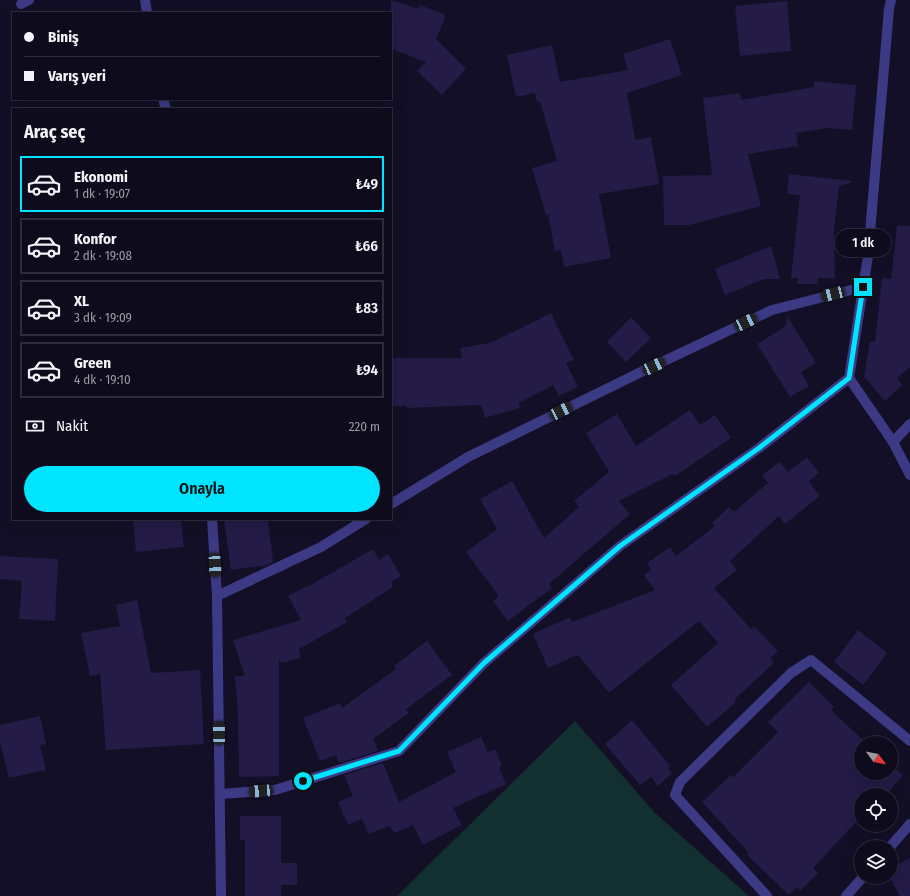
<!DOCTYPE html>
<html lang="tr">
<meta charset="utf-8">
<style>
body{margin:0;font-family:"Fira Sans Condensed",sans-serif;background:#1c1929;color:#f1f3f6;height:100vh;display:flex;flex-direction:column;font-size:15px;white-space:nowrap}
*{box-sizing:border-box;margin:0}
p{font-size:13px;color:#9b9ba3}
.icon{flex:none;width:22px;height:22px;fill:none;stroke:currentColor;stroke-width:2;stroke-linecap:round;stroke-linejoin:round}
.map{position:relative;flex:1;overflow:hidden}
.sheet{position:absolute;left:12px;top:108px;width:380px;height:412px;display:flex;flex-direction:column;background:#0e0b1c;border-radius:0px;box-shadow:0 4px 16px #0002,0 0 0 1px #2e2b3b}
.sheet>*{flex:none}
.top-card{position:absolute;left:12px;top:12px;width:380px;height:88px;border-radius:0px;box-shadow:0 4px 16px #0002,0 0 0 1px #2e2b3b;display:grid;align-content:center;height:88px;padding:0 12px;background:#0e0b1c}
.needle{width:26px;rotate:122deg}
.buttons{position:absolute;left:854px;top:736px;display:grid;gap:8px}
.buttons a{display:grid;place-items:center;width:44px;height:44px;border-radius:50%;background:#0e0b1c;box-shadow:0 4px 16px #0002,0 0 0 1px #2e2b3b;font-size:20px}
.end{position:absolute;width:18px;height:18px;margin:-9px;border:5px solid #00e5ff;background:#111;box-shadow:0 0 0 2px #111}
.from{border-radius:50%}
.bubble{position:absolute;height:28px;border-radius:14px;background:#0e0b1c;box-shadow:0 4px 16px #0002,0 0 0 1px #2e2b3b;font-size:13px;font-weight:600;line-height:28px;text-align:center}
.car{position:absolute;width:12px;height:24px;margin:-12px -6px;border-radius:5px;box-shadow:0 0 3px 1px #0007;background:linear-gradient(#222 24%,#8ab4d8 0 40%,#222 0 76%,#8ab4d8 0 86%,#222 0)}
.top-card b{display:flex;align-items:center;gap:14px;height:38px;font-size:15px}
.top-card b+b{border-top:1px solid #2e2b3b}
.top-card i{width:10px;height:10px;background:#f1f3f6}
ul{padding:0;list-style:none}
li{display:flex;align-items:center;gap:12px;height:56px;margin:0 8px 6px;padding:0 4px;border:2px solid #2e2b3b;border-radius:0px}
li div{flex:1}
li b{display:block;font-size:15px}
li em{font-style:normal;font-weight:600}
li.on{border-color:#00e5ff}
li>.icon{width:36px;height:36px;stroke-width:1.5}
h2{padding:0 12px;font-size:18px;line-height:48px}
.pay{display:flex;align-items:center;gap:10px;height:44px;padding:0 12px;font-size:15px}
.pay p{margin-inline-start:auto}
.action{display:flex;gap:8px;margin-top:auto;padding:8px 12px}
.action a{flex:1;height:46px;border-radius:24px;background:#00e5ff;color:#111;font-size:16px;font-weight:600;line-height:46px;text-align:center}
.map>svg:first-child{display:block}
.green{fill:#12302f}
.building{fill:#241b47}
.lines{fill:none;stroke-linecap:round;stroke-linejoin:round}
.minor{stroke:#3d3a85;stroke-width:10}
.route{stroke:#00e5ff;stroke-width:5}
</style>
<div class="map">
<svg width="910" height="896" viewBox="0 0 910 896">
<rect width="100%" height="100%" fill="#130f26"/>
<path class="green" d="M575 721 654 812 749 896H397Z"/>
<g class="building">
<path d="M391 0 419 9 420 5 446 15 436 39 466 69 442 95 417 71 426 62 391 49Z"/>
<path d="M787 1 791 51 740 56 735 6Z"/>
<path d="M670 39 682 75 627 93 635 140 651 137 659 184 599 194 611 258 564 267 561 250 555 251 548 214 546 215 532 168 557 161 540 101 537 102 535 93 516 97 507 55 552 45 560 82 628 70 623 54Z"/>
<path d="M814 81 856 85 852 130 827 128 796 133 798 146 748 154 761 206 689 225H664L663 176 712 175 703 98 740 93 741 100 814 87Z"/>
<path d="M789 174 851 181V183L839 186 834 230 835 278H818V284H797L798 278H791L800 195 787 194Z"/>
<path d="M897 226H910V367L897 378 902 385 885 401 864 377 870 341 875 342 882 278 891 279Z"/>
<path d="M771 246 780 279H764L725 295 715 269Z"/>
<path d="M551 313 574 360 566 363 578 387 559 396 553 385 519 403 520 408 485 418 481 405 407 408V406H391V358H462L460 348 490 343Z"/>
<path d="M787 316 816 363 801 372 809 386 790 397 757 344 786 326Z"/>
<path d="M631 317 651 338 626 362 607 342Z"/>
<path d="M690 410 700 425 715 415 731 438 675 476 673 474 619 501 630 514 549 584 552 588 508 621 493 601 499 596 466 552 497 529 480 499 512 481 544 538 579 507 574 501 609 472 586 433 617 414 636 446Z"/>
<path d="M807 457 819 473 809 481 820 496 785 524 779 516 730 561 737 570 714 588 751 629 754 626 778 651 770 658 774 663 734 700 736 702 707 727 671 685 718 643 699 621 609 693 578 655 548 668 533 634 570 617 572 622 655 590 644 575 651 570 647 563 670 547 676 556 715 526 712 523 729 507 734 512 768 483 762 475 779 462 788 472Z"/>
<path d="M133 519H181L184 547 136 552Z"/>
<path d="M224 519H268L273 562 268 565 231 570Z"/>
<path d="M373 549 379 560 388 554 401 576 391 582 393 587 345 618 347 622 299 649 301 658 281 663 279 658V776L239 777 238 713 235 676H245L233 640 301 620 288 596 307 586V587Z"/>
<path d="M0 556 58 559 55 621 19 619 22 581 0 579Z"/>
<path d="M137 600 151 673 200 670 204 744 106 750 100 674 90 676 81 633 120 626 116 605Z"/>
<path d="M858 630 887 653 863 685 834 662Z"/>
<path d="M427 641 452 675 406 709 409 713 373 739 378 751 339 763 336 755 320 761 303 718 340 703 342 708 396 669 394 666Z"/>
<path d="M809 682 834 707 831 710 866 743H861V773H891V765L903 775 889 791 897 798 891 804V795H861V817L813 868 818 873 801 890 797 887 789 895 747 855 749 853 702 802 731 775 733 777 778 732 768 722Z"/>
<path d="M40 716 46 744 40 745 46 770 9 778 0 741V725Z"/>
<path d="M632 720 670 766 668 768 672 773 658 786 651 777 640 785 605 744Z"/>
<path d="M481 737 488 752 495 749 502 766 499 767 506 784 453 808 462 825 423 845 413 825 395 833 389 826 369 834 362 819 348 825 338 802 353 796 344 775 383 763 399 802 456 772 447 752Z"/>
<path d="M240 816H281V863H297V885H281V896H245V840H240Z"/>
<path d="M910 858V896H900L891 880V868Z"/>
</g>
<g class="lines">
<g class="minor">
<path d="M145 0 147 13"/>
<path d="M891 0 889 9 868 256 849 378 893 442 910 475"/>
<path d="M21 4 29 0"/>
<path d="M163 99 166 109"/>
<path d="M893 442 910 424"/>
<path d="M391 504 468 457 641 372 772 310 863 287"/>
<path d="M212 519 217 596 221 896"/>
<path d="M217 596 321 547 366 519"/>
<path d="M220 794 275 790 399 751 484 663 620 546 759 448 849 378"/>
<path d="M890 847 910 824"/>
<path d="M767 896 675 795 680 782 791 673 811 660 910 741"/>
<path d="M846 896 863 877"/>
</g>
</g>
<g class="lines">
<path class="route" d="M303 781 399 751 484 663 620 546 759 448 849 378 863 287"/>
</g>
</svg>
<div class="buttons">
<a><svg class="needle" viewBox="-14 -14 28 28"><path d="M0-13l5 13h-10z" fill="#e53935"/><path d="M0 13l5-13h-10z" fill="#9b9ba3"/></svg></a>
<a><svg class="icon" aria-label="locate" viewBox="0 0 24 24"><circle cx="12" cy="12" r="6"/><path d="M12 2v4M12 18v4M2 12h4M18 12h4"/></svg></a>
<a><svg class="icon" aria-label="layers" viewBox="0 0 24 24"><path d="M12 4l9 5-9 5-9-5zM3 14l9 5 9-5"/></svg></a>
</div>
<i class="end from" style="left:303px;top:781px"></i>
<i class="end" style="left:863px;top:287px"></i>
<div class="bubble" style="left:835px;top:229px;width:56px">1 dk</div>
<i class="car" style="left:833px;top:294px;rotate:256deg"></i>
<i class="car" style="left:746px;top:322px;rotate:65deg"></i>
<i class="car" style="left:654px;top:366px;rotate:65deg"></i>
<i class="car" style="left:561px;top:411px;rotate:64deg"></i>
<i class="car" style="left:215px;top:565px;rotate:177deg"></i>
<i class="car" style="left:219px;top:733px;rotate:359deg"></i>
<i class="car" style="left:261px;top:791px;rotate:266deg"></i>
<div class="top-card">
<b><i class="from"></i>Biniş</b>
<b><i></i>Varış yeri</b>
</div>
<section class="sheet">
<h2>Araç seç</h2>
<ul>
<li class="on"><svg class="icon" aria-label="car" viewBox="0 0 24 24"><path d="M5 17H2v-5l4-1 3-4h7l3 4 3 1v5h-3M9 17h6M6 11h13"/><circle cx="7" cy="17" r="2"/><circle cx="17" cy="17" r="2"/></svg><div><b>Ekonomi</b><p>1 dk · 19:07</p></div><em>₺49</em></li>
<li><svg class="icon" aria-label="car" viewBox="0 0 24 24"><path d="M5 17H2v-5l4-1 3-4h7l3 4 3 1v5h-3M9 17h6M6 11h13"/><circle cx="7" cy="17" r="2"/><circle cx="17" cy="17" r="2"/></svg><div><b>Konfor</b><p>2 dk · 19:08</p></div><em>₺66</em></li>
<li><svg class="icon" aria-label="car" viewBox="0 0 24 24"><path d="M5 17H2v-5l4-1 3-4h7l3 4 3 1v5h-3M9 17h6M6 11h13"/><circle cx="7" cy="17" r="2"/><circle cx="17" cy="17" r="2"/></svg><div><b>XL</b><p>3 dk · 19:09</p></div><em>₺83</em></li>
<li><svg class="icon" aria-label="car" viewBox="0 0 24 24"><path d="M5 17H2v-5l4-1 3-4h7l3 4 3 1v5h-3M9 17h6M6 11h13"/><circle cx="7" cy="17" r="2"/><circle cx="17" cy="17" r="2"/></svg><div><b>Green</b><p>4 dk · 19:10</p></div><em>₺94</em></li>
</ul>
<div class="pay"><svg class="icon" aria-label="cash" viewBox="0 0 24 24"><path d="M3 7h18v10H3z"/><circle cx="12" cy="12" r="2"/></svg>Nakit<p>220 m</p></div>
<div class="action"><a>Onayla</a></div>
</section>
</div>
